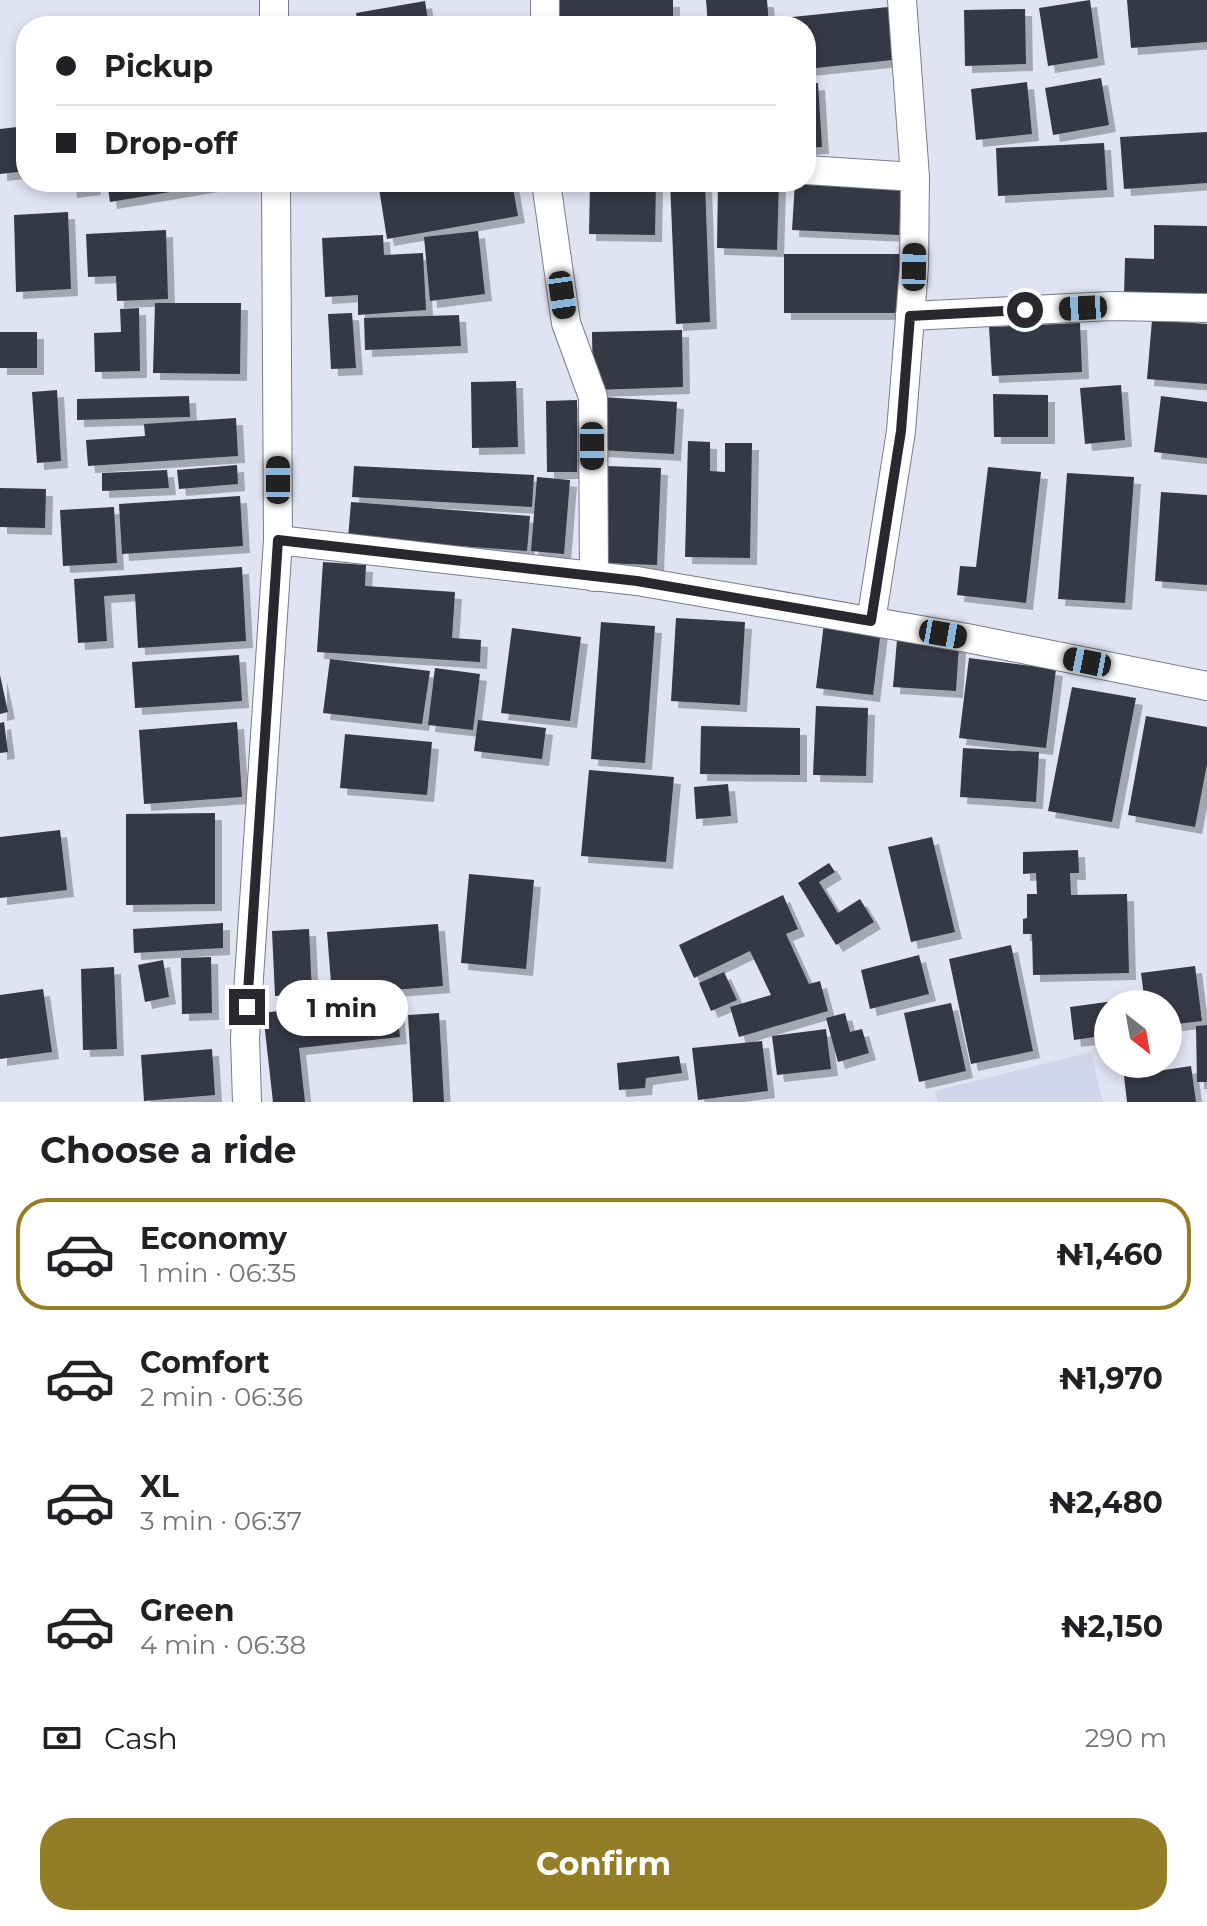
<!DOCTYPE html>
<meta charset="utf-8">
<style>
body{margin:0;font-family:Montserrat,sans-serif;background:#f2f2f2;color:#202124;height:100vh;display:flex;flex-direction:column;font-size:30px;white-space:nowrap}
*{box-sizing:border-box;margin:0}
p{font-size:26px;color:#757577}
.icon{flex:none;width:44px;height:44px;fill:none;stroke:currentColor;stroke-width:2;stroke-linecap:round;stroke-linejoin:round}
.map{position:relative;height:1102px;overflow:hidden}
.drawer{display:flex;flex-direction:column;background:#fff;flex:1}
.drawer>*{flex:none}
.banner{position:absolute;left:16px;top:16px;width:800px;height:176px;border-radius:32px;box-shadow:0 4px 12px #0003;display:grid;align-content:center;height:176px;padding:0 40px;background:#fff}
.needle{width:52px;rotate:149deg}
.controls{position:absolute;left:1094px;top:990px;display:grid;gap:16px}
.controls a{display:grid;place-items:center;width:88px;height:88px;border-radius:50%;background:#fff;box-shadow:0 4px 12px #0003;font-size:40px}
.end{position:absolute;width:36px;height:36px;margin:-18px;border:10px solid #28292e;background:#fff;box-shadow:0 0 0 4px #fff}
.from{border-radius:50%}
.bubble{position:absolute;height:56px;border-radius:28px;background:#fff;box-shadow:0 4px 12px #0003;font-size:26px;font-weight:700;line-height:56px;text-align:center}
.car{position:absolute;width:24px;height:48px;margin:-24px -12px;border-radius:10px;box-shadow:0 0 6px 2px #0007;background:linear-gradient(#222 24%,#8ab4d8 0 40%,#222 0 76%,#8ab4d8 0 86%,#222 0)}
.banner b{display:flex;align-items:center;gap:28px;height:76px;font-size:30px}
.banner b+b{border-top:2px solid #e0e0e0}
.banner i{width:20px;height:20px;background:#202124}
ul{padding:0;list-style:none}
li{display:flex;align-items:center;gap:24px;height:112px;margin:0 16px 12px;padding:0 24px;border:4px solid transparent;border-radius:32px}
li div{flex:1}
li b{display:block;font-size:30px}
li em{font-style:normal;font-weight:700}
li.active{border-color:#937e25}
li>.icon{width:72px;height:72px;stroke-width:1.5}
h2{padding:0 40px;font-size:36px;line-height:96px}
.pay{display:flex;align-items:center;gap:20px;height:88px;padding:0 40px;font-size:30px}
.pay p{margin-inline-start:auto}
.button{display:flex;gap:16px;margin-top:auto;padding:16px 40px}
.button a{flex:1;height:92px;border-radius:32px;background:#937e25;color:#fff;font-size:32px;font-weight:700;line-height:92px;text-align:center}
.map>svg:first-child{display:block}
.built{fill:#d0d5ea}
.building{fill:#363945;filter:url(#shadow)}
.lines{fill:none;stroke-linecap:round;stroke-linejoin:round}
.street-casing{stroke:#797c89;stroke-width:30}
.street{stroke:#fff;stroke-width:28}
.route{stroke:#28292e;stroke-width:10}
</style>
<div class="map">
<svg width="1207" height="1102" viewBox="0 0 1207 1102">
<defs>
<filter id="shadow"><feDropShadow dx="7" dy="7" stdDeviation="0" flood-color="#0004"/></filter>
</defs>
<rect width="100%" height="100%" fill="#dfe3f2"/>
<path class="built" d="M1091 1052 1103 1102H938L935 1091Z"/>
<g class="building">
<path d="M559 0H673V26H560Z"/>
<path d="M706 0H767L769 26H708Z"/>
<path d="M1090 0 1098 58 1048 66 1039 8Z"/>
<path d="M1127 0H1207V42L1131 48Z"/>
<path d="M425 1 429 26H358L356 13Z"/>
<path d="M888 7 893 60 806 69V26H784L783 18Z"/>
<path d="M1025 9 1026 64 965 66 964 10Z"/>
<path d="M1101 78 1109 125 1053 135 1045 88Z"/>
<path d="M1027 82 1032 134 976 140 971 89Z"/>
<path d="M818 83 822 147 806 148V84Z"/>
<path d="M26 126V171L0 174V129Z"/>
<path d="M1207 132V183L1124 189 1120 137Z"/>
<path d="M1104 143 1107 190 998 196 996 148Z"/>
<path d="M69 182H93L94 188 70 191Z"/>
<path d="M107 182H217L218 184 110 202Z"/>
<path d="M378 182H512L518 216 387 239Z"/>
<path d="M590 182H656L655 235 589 234Z"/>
<path d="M670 182H705L710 322 676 324Z"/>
<path d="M718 182H779L777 250 717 248Z"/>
<path d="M795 182 902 184 899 235 792 230Z"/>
<path d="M68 212 71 289 16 292 14 215Z"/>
<path d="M1154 225 1207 226V298L1124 296 1125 258 1154 259Z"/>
<path d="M166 230 168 299 117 301 116 276 88 277 86 234Z"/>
<path d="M478 231 485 294 430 301 424 237Z"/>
<path d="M383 235 384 255 423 253 426 310 358 315V295L325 297 322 238Z"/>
<path d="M784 254H902L901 313H784Z"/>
<path d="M155 303H241L240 374 153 373Z"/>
<path d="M139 308 140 371 95 372 94 333 121 332 120 309Z"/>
<path d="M352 313 356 368 331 369 328 314Z"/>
<path d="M459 315 461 346 365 350 364 318Z"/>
<path d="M1152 320 1207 324V384L1147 379Z"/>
<path d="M1080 323 1082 372 992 376 989 327Z"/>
<path d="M682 330 683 387 593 390 592 332Z"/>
<rect x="0" y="332" width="37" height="36"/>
<path d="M516 381 518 447 472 448 471 382Z"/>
<path d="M1121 385 1125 440 1085 444 1080 388Z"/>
<path d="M57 390 61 461 37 463 32 392Z"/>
<path d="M993 394 1048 395V437H994Z"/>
<path d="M189 396 190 417 77 420V399Z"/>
<path d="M1161 396 1207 402V458L1154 452Z"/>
<path d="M602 397 677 402 674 454 599 450Z"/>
<path d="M577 400V472H547L546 401Z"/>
<path d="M236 418 238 456 88 466 86 440 145 436 144 424Z"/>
<path d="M688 441 710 442V471L725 472V443H752L750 558 685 557Z"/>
<path d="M237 465 238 484 179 489 177 470Z"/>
<path d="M354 466 534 475 532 507 352 497Z"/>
<path d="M606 466 661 468 657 565 602 563Z"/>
<path d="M988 467 1041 472 1026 603 957 595 960 566 976 567Z"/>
<path d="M167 470 169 488 102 491V473Z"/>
<path d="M1067 473 1134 477 1125 603 1058 599Z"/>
<path d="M537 477 570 480 564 554 531 551Z"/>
<path d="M0 488 46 489 45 528 0 527Z"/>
<path d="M1161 492 1207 495V585L1155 581Z"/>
<path d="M240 496 243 546 122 554 119 504Z"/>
<path d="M351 502 530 516 527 551 348 538Z"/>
<path d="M114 507 117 563 63 566 60 510Z"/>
<path d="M323 562 366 565 365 586 455 592 452 638 481 640 480 662 317 652Z"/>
<path d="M242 567 246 641 138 648 135 594 104 596 107 641 78 643 74 579Z"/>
<path d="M676 618 745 622 740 705 671 701Z"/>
<path d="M601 622 655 626 645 763 591 759Z"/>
<path d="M824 623 881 630 873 695 816 688Z"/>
<path d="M512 628 581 637 570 721 501 713Z"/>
<path d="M897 640 959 645 956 691 893 687Z"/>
<path d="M239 655 242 701 135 708 132 662Z"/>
<path d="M969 658 1056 669 1046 748 959 738Z"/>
<path d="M330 659 430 671 422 724 323 713Z"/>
<path d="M435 668 480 674 473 730 428 725Z"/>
<path d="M0 675 8 712 0 714Z"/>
<path d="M1072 687 1136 698 1112 822 1048 811Z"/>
<path d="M816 706 868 708 866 776 813 775Z"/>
<path d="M1146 716 1207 727V764L1195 827 1128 815Z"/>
<path d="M478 720 546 728 542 759 474 751Z"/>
<path d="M4 722 8 752 0 753V723Z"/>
<path d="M237 722 242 797 144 804 139 730Z"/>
<path d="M701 726 800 728V775L700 774Z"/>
<path d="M345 734 432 742 427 795 340 788Z"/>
<path d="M963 748 1039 752 1036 802 960 797Z"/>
<path d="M589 770 674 777 666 862 581 856Z"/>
<path d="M728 784 731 816 696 819 694 787Z"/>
<path d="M215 813V904L126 905V814Z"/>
<path d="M60 830 67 890 0 898V837Z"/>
<path d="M932 837 955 932 911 942 888 847Z"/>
<path d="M1078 850 1079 873H1070L1071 895 1127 894 1129 973 1033 975 1032 934H1023V919L1027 918V894H1037L1036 873 1023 874V852Z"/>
<path d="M829 863 835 872 819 882 838 913 860 899 874 922 836 945 798 883Z"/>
<path d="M469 874 534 880 526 969 461 963Z"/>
<path d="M783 895 798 929 786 934 809 984 820 981 828 1011 739 1037 730 1007 771 995 750 951 694 978 679 945Z"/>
<path d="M223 923V948L134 953 133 929Z"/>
<path d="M438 924 443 986 332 995 327 932Z"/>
<path d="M309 929 312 993 275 996 272 931Z"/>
<path d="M1011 945 1033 1051 971 1064 949 959Z"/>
<path d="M919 955 929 994 870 1009 861 970Z"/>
<path d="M211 957 212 1013 182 1014 181 958Z"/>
<path d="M163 960 169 997 145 1002 138 965Z"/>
<path d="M1195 966 1202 1021 1168 1025V1004H1145L1141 973Z"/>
<path d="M114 967 117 1049 83 1050 81 969Z"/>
<path d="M724 972 737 1000 711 1011 699 983Z"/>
<path d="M43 989 52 1052 0 1059V995Z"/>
<path d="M1136 998 1137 1004H1108V1035L1074 1040 1070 1007Z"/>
<path d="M396 999 400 1037 299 1048 305 1102H273L263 1013 329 1004Z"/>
<path d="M951 1003 966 1071 919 1082 904 1013Z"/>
<path d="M439 1013 444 1102H413L408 1015Z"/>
<path d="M845 1013 850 1032 862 1029 869 1053 838 1062 826 1018Z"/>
<path d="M1207 1025V1082H1197L1196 1026Z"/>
<path d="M826 1029 831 1069 777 1075 772 1036Z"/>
<path d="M762 1041 768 1091 698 1100 692 1048Z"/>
<path d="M212 1049 215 1095 144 1101 141 1055Z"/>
<path d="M679 1056 682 1073 646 1078 645 1088 619 1090 617 1063Z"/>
<path d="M1191 1066 1196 1102H1127L1124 1076Z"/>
</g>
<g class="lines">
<g class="street-casing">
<g id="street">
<path d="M274 0V26"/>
<path d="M545 26V0"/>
<path d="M806 170 915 177"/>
<path d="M546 182 566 323 593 397 594 577"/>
<path d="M910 316 1112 306 1207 308"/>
<path d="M278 540 637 581 967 638 1207 686"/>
<path d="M871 621 901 431 914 267 915 177 902 0"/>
<path d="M247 1102 245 1038 278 540 276 182"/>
</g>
</g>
<use href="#street" class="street"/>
</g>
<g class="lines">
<path class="route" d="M247 1007 278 540 637 581 871 621 901 431 910 316 1025 310"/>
</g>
</svg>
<div class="controls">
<a><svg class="needle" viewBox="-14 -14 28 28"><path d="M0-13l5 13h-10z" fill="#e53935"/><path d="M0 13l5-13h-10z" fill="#757577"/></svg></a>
</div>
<i class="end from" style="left:1025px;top:310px"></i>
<i class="end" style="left:247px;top:1007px"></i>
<div class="bubble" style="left:276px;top:980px;width:132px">1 min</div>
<i class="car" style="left:914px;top:267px;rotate:1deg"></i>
<i class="car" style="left:562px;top:295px;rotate:172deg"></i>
<i class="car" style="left:1083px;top:308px;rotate:267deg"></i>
<i class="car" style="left:592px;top:446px;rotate:180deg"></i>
<i class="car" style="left:278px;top:480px;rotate:0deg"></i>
<i class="car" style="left:943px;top:634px;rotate:100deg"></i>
<i class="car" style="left:1087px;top:662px;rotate:281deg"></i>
<div class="banner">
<b><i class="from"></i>Pickup</b>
<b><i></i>Drop-off</b>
</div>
</div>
<section class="drawer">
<h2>Choose a ride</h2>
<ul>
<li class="active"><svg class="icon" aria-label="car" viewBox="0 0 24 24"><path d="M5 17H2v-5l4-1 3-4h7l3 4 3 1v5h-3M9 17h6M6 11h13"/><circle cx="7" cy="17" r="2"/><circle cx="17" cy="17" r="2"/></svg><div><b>Economy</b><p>1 min · 06:35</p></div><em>₦1,460</em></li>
<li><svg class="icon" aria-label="car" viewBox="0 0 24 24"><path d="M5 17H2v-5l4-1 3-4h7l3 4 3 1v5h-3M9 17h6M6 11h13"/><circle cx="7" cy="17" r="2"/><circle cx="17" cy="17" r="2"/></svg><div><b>Comfort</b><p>2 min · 06:36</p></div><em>₦1,970</em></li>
<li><svg class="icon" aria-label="car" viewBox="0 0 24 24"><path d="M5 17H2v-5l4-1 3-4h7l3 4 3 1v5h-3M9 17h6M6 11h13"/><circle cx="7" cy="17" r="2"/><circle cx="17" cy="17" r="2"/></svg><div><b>XL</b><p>3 min · 06:37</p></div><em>₦2,480</em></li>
<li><svg class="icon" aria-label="car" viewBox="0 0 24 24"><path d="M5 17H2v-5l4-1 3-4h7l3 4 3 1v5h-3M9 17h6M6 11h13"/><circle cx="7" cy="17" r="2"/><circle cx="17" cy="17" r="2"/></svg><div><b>Green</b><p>4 min · 06:38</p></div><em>₦2,150</em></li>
</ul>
<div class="pay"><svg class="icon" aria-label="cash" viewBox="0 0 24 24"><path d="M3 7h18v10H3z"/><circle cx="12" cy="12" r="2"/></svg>Cash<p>290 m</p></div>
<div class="button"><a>Confirm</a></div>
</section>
